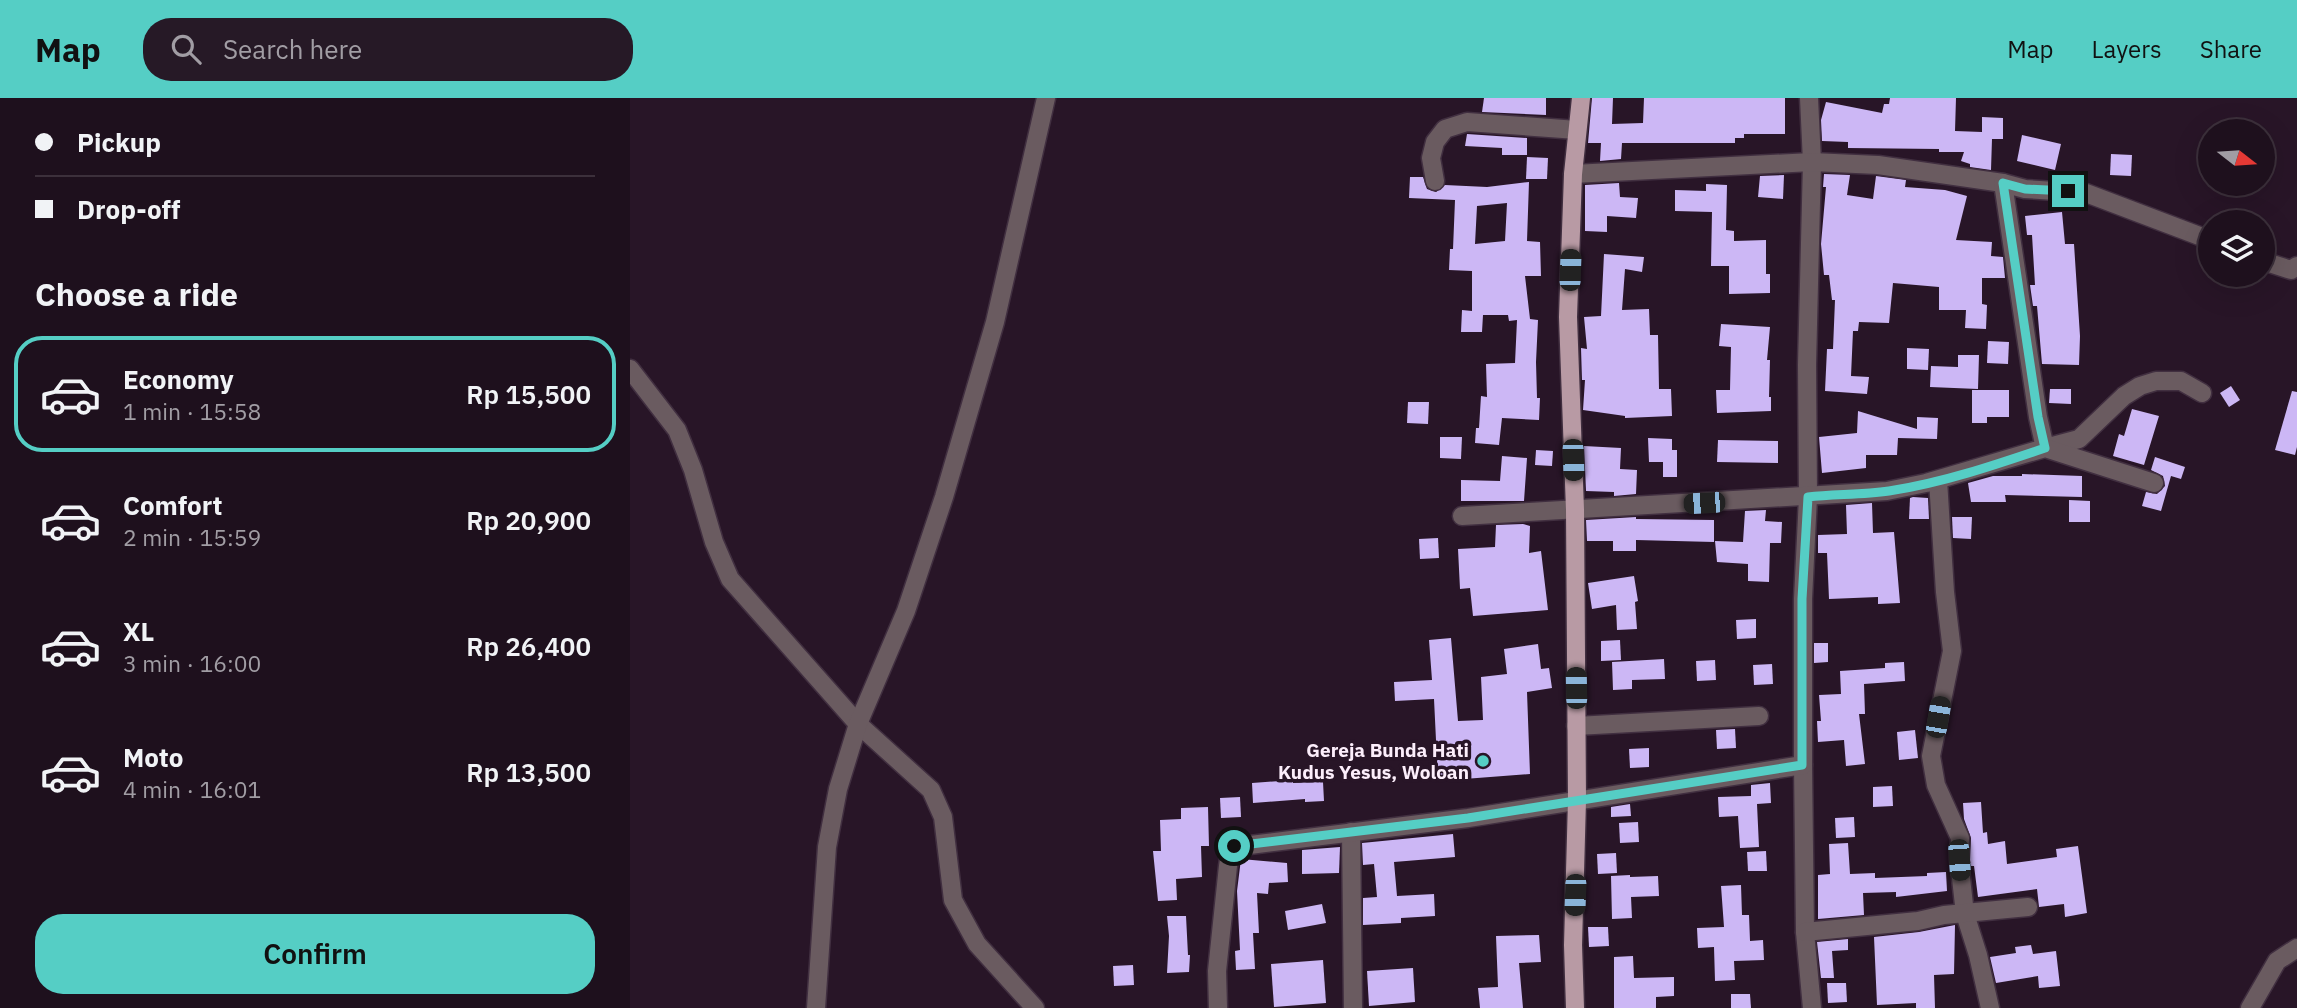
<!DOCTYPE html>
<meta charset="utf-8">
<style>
body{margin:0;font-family:"IBM Plex Sans",sans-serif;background:#261926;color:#f1f3f6;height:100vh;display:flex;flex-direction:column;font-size:26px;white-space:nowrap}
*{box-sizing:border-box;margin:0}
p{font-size:23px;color:#a19da4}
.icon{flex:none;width:38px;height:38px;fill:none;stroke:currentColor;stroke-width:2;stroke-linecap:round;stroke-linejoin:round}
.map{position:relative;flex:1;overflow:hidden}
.sheet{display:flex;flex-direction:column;background:#1e101d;width:630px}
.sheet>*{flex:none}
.guide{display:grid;align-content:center;height:154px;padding:0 35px;background:#1e101d}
.needle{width:46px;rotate:107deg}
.controls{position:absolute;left:1568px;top:21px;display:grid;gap:14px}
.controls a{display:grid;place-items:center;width:77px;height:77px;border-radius:50%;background:#1e101d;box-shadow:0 7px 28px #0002,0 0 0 2px #3c303b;font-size:35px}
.end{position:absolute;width:32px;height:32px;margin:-16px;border:9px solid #55cec5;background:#111;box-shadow:0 0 0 4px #111}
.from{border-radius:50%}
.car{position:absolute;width:21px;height:42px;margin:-21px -10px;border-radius:9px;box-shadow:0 0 5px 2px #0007;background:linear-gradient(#222 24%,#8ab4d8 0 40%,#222 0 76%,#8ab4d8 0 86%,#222 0)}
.guide b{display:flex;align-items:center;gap:24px;height:66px;font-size:26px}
.guide b+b{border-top:2px solid #3c303b}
.guide i{width:18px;height:18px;background:#f1f3f6}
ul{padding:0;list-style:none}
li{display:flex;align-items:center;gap:21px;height:116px;margin:0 14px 10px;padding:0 21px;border:4px solid transparent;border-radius:28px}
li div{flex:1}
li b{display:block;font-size:26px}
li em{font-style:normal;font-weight:600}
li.on{border-color:#55cec5}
li>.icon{width:63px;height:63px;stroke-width:1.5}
h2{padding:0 35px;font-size:32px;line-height:84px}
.cta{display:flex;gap:14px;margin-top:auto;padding:14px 35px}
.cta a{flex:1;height:80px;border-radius:28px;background:#55cec5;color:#111;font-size:28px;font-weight:600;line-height:80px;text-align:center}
header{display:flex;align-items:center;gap:42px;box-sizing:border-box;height:98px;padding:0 35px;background:#55cec5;color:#111}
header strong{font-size:33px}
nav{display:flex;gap:38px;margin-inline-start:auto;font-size:24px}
.search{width:490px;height:63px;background:#261926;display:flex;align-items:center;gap:18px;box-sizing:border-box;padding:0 24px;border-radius:28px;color:#a19da4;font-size:26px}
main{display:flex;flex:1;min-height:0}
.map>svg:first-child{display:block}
.building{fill:#ccb7f5;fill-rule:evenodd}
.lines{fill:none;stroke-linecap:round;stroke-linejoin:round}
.minor-casing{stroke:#412f40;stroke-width:21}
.major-casing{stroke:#412f40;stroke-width:21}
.minor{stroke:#6a5b60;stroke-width:18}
.major{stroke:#b89aa4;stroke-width:18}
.route{stroke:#55cec5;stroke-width:9}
.poi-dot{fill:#55cec5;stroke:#281527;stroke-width:2.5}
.labels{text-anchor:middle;stroke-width:7;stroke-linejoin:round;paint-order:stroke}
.poi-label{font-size:19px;font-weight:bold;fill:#fceefb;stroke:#281527;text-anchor:end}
</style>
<header>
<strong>Map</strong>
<div class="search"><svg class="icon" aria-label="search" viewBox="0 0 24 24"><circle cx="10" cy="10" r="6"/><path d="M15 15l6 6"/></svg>Search here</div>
<nav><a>Map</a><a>Layers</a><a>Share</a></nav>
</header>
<main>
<section class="sheet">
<div class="guide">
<b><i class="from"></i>Pickup</b>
<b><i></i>Drop-off</b>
</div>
<h2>Choose a ride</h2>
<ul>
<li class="on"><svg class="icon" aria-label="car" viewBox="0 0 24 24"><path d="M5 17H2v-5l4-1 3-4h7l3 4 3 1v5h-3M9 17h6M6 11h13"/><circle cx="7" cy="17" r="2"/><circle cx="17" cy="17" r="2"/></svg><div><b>Economy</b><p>1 min · 15:58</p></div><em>Rp 15,500</em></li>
<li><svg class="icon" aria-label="car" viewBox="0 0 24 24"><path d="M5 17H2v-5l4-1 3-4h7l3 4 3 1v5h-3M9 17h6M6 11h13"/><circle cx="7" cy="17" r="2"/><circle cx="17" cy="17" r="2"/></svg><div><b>Comfort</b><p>2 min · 15:59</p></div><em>Rp 20,900</em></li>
<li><svg class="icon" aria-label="car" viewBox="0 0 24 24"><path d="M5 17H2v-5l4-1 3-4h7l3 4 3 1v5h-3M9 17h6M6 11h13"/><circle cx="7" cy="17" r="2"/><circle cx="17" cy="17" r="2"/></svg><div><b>XL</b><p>3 min · 16:00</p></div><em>Rp 26,400</em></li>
<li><svg class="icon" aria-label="car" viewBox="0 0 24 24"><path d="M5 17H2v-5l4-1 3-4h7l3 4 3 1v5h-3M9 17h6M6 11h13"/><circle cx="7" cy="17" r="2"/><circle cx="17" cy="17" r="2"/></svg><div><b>Moto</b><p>4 min · 16:01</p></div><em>Rp 13,500</em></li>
</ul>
<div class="cta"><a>Confirm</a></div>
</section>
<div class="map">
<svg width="1667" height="910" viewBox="0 0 1667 910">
<rect width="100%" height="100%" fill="#281527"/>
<g class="building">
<path d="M854 0H916V17L852 14Z"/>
<path d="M962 0H983L982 26 1013 25 1014 0H1155V36H1114V40H1105V45H992L991 61 970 63 971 45H958Z"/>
<path d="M1260 0H1326L1325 33 1352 34V19L1373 20V41H1362L1361 72 1340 69V66L1331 63 1334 54H1309V51L1218 50V44L1192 43 1191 22 1196 4 1252 15 1254 6H1259Z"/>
<path d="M837 36 897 40V57H872V50L835 48Z"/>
<path d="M1392 37 1431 46 1425 72 1387 63Z"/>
<path d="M1481 56 1502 57 1501 78 1480 77Z"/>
<path d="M897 59 918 60 917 81H896Z"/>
<path d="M1194 76 1220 77 1217 97 1243 101 1246 78 1276 82 1275 89 1315 92 1337 98 1326 142 1362 144 1361 158 1373 159 1375 180H1352V206L1357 207 1356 231 1335 230 1336 212H1309V189L1263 185 1259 225 1229 224 1228 233H1223L1221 278 1239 279 1237 296 1195 293 1197 251H1203L1205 202H1202L1199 177H1194L1191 146 1196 89H1193Z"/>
<path d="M1154 77 1153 101 1128 99 1130 78Z"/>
<path d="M780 79H793L797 91 806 94 815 87 857 89 899 84 897 143 910 144 911 178H895L900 221 908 222 906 264 907 300H910L909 322 872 320 869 347 845 345 846 330H849L851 298 857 299 856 266 885 265 887 222 879 223 878 217H853L852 234H831L832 212 842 213V173L819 172 820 151H823L825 102 779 100ZM877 105 875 143 845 146 847 108Z"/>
<path d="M989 85 990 99 1008 100 1006 120 977 118V134L955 133V87Z"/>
<path d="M1076 86 1097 87 1096 132 1104 133V143L1136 142V176H1140V195L1099 196V168H1081L1082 114 1045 113V92L1076 93Z"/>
<path d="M1432 114 1435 146H1444L1450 238 1449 267 1412 266 1407 208H1403L1400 187H1405L1402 137H1397L1395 118Z"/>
<path d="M974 156 1014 159 1012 174 995 171 992 212 1019 211 1020 237H1028L1029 291H1041L1042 318 995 320V318L953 312 955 282H952L951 250 957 251 954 219 971 218Z"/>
<path d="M1091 226 1140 229 1137 262H1140L1139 299H1141V313L1087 315 1086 292H1100L1101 249 1089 248Z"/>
<path d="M1358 243 1379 244 1378 266 1357 265Z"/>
<path d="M1277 250 1299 251 1298 272 1277 271Z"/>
<path d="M1328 257H1349L1348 291 1300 289 1301 268 1328 269Z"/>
<path d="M1601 288 1610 302 1599 309 1590 295Z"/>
<path d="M1420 291H1441V306L1419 305Z"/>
<path d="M1342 292H1379V319H1357V325H1342Z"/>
<path d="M1662 293 1667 294V349L1665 357 1645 352Z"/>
<path d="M778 304H799L798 326 777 325Z"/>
<path d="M1502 311 1529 318 1514 367 1483 358 1489 336 1494 338Z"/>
<path d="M1228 313 1287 331V319L1308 320 1307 341 1268 340 1267 357H1236V370L1192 375 1189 339 1227 335Z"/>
<path d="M810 339H832L831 361 810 360Z"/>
<path d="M1018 340 1042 341V352H1047V379H1033V364H1019Z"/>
<path d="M1088 342 1148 343V365L1087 364Z"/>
<path d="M954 348 991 350 990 371 1007 372 1006 396 984 398V394L956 393Z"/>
<path d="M906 352 923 353 922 368 905 367Z"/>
<path d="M872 358 897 360 894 403H831V382L870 383Z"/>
<path d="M1525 359 1555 369 1551 381 1541 378 1531 413 1512 408 1516 394 1527 396 1535 388 1533 378 1521 372Z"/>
<path d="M1392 376 1452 378V399L1375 397 1376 404H1341L1338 385 1363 378H1392Z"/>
<path d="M1283 399 1298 400 1299 421H1279L1280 400Z"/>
<path d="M1439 402 1460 403V424H1439Z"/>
<path d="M1242 405 1243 435 1264 434 1270 505 1248 506V499L1199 501 1197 455H1188V437L1217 436 1216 407Z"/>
<path d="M1136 412 1135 423 1152 424 1151 445H1140L1139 484 1118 483V466L1087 464 1085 443 1113 444 1115 413Z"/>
<path d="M1006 419V421L1084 422V444L1006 442V453H983V443H957L956 422Z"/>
<path d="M1322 419H1342L1341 441 1323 440Z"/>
<path d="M893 426 900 428 899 455 911 453 918 512 843 518 840 490 830 491 828 451 865 449 866 427Z"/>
<path d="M808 440 809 460 790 461 789 441Z"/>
<path d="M1004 478 1008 503 1005 504 1007 531 987 532 986 507 962 511 958 485Z"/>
<path d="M1126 521V540L1107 541 1106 522Z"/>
<path d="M821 540 828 623 853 622 851 579 877 576 874 551 908 546 911 571 919 570 922 590 897 594 900 676 808 683 804 601 765 603 764 584 802 582 799 542Z"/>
<path d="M990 542 991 562 971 563V543Z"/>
<path d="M1184 545H1198V564L1184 565Z"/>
<path d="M1034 561 1035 581 1002 582V591L983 592 982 564Z"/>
<path d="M1085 562 1086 582 1067 583 1066 563Z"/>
<path d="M1274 564 1275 583 1234 586 1235 616H1229L1235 666 1216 668 1214 642 1188 644 1187 623H1191L1189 597 1211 596 1210 573 1255 570V565Z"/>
<path d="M1142 566 1143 586 1124 587 1123 567Z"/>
<path d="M1105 631 1106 650 1087 651 1086 632Z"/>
<path d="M1285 632 1288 660 1269 662 1267 634Z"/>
<path d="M1019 650V669L1000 670 999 651Z"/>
<path d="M663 682V685L693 684 694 703 675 704V701L623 705 622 685Z"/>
<path d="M1140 685 1141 705 1127 706 1129 749 1110 750 1108 718 1089 719 1088 699 1121 698V687Z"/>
<path d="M1262 688 1263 708 1243 709V689Z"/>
<path d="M610 699 611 719 591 720 590 700Z"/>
<path d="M1351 704 1353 735 1357 734 1358 746 1375 743 1377 766 1427 759 1426 751 1448 748 1457 815 1435 819 1434 806 1409 809 1407 791 1348 799 1344 768H1341L1340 762 1341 740 1334 721 1333 705Z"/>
<path d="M1000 706 1001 718 981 719V709Z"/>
<path d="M578 709 579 748H571L572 779 546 781 547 802 528 803 523 753H531L530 722 551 721V710Z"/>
<path d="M1224 719 1225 739 1206 740 1205 720Z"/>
<path d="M1008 724 1009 744 990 745 989 725Z"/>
<path d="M823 736 825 759 764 764 767 798 804 796 805 818 771 820V825L733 827V800L747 799 744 766 733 767 732 745Z"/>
<path d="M1218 745 1220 776 1245 775V780L1297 778V775L1316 774 1317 793 1266 799V794L1233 795 1234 817 1188 821V777L1200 776 1199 746Z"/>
<path d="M710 749 709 775 672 776V752Z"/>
<path d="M1136 753 1137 773H1118L1117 754Z"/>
<path d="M986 755 987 775 968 776 967 756Z"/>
<path d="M611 761 657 765 658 784 639 785 638 796 627 795 629 835H623L625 871 606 872 605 853 610 852 607 793Z"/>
<path d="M1000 777V779L1028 778 1029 798 1001 799 1002 820 982 821 981 778Z"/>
<path d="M1111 787 1112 817H1119L1120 843 1133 842 1134 862 1104 863 1105 882 1085 883 1084 849 1068 850 1067 830 1094 829 1091 788Z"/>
<path d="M692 806 696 825 658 832 655 813Z"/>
<path d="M537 818H556L558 857H560L559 874 537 875 539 838Z"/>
<path d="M1325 827 1324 876 1304 877 1305 910H1286V905L1247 907 1244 839 1289 834Z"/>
<path d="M958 829H978L979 848 959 849Z"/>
<path d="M909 837 911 864 889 865 893 910H850L848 890 868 889 866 838Z"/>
<path d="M1218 841V852L1202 853 1204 880H1191L1187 844Z"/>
<path d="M1401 847 1403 856 1426 853 1430 888 1409 890 1408 878 1366 885 1360 859 1386 855 1385 849Z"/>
<path d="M1003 858 1004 880 1044 879V898L1026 899V910H984V859Z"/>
<path d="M693 862 696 905 644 909 641 866Z"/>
<path d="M503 867 504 887 484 888 483 868Z"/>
<path d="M783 870 785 904 739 908 737 873Z"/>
<path d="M1197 885H1216L1217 904 1198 905Z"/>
<path d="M1101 896H1120L1121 910H1101Z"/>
</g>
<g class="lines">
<g class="minor-casing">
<g id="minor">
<path d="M1179 0 1182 64 1177 267 1178 399 1173 501V667L1175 834 1182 910"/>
<path d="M943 76 1182 64 1248 67 1373 85 1395 91 1456 95 1580 142"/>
<path d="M805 83 801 60 805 44 815 31 837 24 947 32"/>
<path d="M1373 85 1408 319 1415 350 1449 341 1494 298 1510 288 1526 283H1551L1572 295"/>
<path d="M1633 163 1661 172 1667 168"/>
<path d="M0 271 47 332 63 372 84 444 100 481 228 626 301 692 313 719 323 802 347 846 405 910"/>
<path d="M1308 382 1315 494 1322 553 1301 658 1306 687 1330 740 1329 762 1335 816 1348 857 1360 910"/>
<path d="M832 418 1257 393 1296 385 1415 350 1524 385"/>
<path d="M946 628 1129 618"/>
<path d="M721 734 723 910"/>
<path d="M1175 834 1288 823 1314 817 1398 809"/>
<path d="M186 910 197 749 208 691 228 626 276 513 314 399 365 224 416 0"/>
<path d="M588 910 587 873 598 768 600 755 604 749 838 720 1173 667"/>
<path d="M1620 910 1647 863 1667 850"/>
</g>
</g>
<g class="major-casing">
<path id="major" d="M945 910 943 847 947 702 945 412 938 219 943 76 951 0"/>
</g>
<use href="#minor" class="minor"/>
<use href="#major" class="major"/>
</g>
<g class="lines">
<path class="route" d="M604 748 838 720 1172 667V501L1178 399C1204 396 1232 397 1259 393 1312 385 1365 367 1415 350L1408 319 1373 85 1395 91 1438 93"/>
</g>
<circle class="poi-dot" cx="853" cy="663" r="7"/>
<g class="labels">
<g class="poi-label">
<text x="839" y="659">Gereja Bunda Hati<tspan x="839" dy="22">Kudus Yesus, Woloan</tspan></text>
</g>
</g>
</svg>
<div class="controls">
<a><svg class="needle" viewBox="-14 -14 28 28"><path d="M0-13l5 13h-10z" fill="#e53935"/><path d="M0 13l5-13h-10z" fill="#a19da4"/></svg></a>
<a><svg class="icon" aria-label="layers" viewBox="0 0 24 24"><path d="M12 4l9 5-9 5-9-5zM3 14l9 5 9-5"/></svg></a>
</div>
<i class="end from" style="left:604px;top:748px"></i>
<i class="end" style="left:1438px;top:93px"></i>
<i class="car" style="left:940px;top:172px;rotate:2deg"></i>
<i class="car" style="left:943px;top:362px;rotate:178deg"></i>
<i class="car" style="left:1074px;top:405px;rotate:267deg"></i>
<i class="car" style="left:946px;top:590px;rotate:359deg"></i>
<i class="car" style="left:1308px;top:619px;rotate:10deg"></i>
<i class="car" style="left:1329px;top:762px;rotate:176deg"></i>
<i class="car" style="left:945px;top:797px;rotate:182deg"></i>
</div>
</main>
